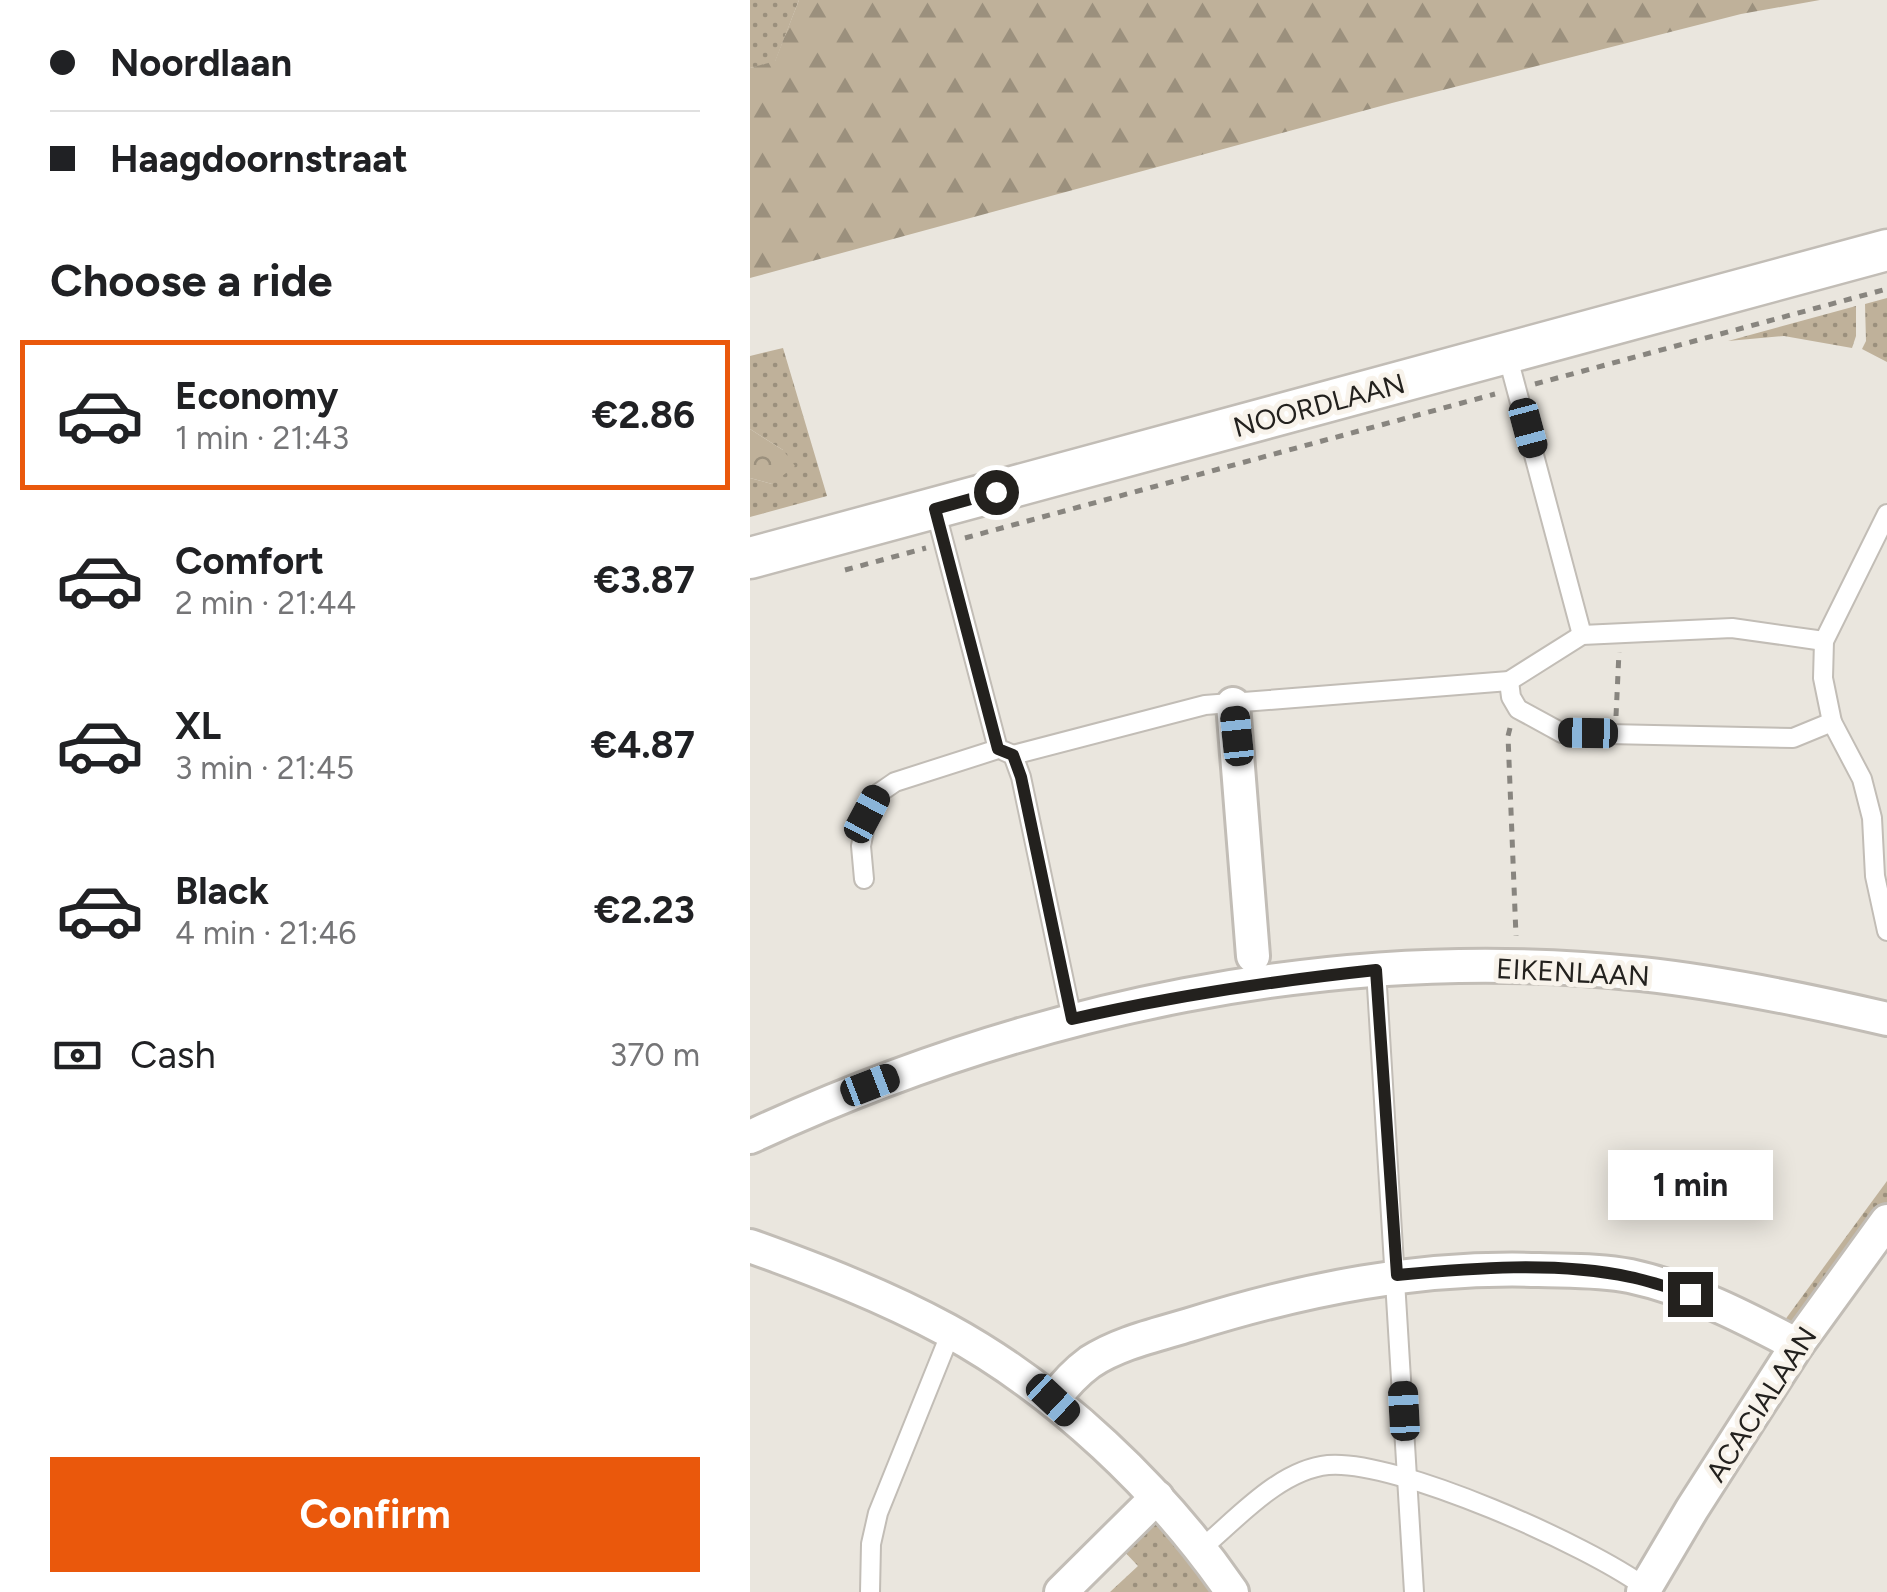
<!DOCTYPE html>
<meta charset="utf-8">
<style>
body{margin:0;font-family:Figtree,sans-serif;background:#f2f2f2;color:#202124;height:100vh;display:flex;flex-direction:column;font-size:38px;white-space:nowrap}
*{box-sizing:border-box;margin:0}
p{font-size:32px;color:#757577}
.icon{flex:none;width:55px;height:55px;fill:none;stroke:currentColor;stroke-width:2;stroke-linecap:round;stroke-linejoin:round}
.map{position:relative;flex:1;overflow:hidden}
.side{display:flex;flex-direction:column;background:#fff;width:750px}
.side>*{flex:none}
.banner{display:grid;align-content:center;height:220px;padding:0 50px;background:#fff}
.end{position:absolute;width:45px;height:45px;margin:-22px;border:12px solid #23211e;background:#fff;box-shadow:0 0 0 5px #fff}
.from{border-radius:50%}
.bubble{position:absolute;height:70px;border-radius:0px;background:#fff;box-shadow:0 5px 25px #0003;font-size:32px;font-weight:700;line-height:70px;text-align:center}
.car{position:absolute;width:30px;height:60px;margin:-30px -15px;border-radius:12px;box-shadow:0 0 8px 2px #0007;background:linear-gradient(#222 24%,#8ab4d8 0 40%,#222 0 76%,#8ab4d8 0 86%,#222 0)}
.banner b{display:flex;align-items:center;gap:35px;height:95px;font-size:38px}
.banner b+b{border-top:2px solid #e0e0e0}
.banner i{width:25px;height:25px;background:#202124}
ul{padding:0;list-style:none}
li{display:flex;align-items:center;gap:30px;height:150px;margin:0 20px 15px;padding:0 30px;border:5px solid transparent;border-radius:0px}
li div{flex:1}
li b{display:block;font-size:38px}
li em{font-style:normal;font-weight:700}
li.active{border-color:#ea580c}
li>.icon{width:90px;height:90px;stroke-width:1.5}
h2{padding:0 50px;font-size:45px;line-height:120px}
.pay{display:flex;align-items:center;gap:25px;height:110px;padding:0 50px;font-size:38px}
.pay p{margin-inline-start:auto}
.button{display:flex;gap:20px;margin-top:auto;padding:20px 50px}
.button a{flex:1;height:115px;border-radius:0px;background:#ea580c;color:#fff;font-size:40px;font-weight:700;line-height:115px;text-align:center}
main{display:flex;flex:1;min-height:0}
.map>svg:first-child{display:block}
.grass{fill:url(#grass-dots)}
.forest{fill:url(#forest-firs)}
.park{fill:url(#park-crowns)}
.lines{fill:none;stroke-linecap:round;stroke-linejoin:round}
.service-casing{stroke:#c2bdb6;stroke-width:22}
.minor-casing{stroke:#c2bdb6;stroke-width:38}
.tertiary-casing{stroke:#c2bdb6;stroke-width:45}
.path{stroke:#88857f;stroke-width:5;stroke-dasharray:8 8;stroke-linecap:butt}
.service{stroke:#fff;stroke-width:18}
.minor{stroke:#fff;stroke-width:32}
.tertiary{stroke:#fff;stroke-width:40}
.route{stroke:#23211e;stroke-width:12}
.labels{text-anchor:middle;stroke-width:10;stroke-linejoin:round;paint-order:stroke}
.street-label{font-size:28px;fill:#23211e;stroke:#f8f3eb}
</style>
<main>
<section class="side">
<div class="banner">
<b><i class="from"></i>Noordlaan</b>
<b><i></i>Haagdoornstraat</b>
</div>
<h2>Choose a ride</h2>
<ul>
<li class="active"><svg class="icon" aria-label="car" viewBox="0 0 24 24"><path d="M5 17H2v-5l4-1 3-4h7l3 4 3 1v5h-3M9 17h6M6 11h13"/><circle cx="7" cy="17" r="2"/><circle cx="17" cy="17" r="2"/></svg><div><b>Economy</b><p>1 min · 21:43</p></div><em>€2.86</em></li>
<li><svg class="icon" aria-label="car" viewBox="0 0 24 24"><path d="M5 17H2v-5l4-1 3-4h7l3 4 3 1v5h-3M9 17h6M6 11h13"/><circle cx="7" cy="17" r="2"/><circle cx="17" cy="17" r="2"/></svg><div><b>Comfort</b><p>2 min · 21:44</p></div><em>€3.87</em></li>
<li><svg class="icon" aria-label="car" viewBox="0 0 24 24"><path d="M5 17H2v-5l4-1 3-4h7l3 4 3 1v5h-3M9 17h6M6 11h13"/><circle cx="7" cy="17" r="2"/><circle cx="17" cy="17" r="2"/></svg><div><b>XL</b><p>3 min · 21:45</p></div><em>€4.87</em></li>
<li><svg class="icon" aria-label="car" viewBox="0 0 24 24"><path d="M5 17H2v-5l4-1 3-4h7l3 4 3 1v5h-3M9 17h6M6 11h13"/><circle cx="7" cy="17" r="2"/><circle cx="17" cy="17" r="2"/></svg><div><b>Black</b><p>4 min · 21:46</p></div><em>€2.23</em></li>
</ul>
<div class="pay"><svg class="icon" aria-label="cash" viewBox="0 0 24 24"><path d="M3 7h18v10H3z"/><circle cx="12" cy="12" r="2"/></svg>Cash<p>370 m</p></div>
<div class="button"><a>Confirm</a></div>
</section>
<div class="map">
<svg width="1137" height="1592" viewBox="0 0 1137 1592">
<defs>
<pattern id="grass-dots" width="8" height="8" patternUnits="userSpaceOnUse" patternTransform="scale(2.5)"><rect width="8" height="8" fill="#bfb19a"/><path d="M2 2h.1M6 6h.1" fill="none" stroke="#9b907d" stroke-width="1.8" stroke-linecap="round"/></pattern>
<pattern id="forest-firs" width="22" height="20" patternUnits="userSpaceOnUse" patternTransform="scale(2.5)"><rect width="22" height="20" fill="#bfb19a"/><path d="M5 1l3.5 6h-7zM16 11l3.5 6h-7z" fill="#9b907d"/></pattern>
<pattern id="park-crowns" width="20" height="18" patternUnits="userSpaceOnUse" patternTransform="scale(2.5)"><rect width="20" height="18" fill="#bfb19a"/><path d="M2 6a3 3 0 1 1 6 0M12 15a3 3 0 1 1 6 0" fill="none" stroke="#9b907d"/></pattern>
</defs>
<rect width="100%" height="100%" fill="#eae6de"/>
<g class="grass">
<path d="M0 0H49L25 62 0 68Z"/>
<path d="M1137 298V362L1112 349 1116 341 1115 304Z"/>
<path d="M1106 306V336L1102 348 1034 336 978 341Z"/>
<path d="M33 348 77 496 0 517V478L22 484 33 450 0 429V356Z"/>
<path d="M1137 1181V1205L1044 1328H1029Z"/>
<path d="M405 1520 465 1592H360L388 1566 371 1548Z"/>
</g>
<path class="forest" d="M49 0H1070L991 14 642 103 0 278V68L25 61Z"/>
<path class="park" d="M0 429 33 450 45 466 22 484 0 478Z"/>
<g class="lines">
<g class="service-casing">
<g id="service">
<path d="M757 354 832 635"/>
<path d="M1137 514 1074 641 1073 678 1082 722 1112 779 1122 818 1125 876 1137 931"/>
<path d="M759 681 761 697 768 709 812 733 1043 738 1082 722"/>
<path d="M254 751 263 755 271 777 322 1019"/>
<path d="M263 755 455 705 759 681 832 635 982 628 1074 641"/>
<path d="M114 879 111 846 117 815 129 793 145 782 248 749 185 509"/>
<path d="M626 970 664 1592"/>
<path d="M452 1548C487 1519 529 1470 578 1465 646 1459 840 1546 896 1588"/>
<path d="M120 1592 121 1544 128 1513 201 1332"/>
</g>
</g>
<g class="minor-casing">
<g id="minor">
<path d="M483 704 503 956"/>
<path d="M0 1137C276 1009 586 941 891 974 974 983 1056 1000 1137 1019"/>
<path d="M0 1246C67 1270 134 1296 197 1330 307 1390 411 1489 482 1592"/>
<path d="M303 1400C314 1385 325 1373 340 1362 369 1343 406 1335 439 1325 554 1289 669 1266 789 1270 819 1271 850 1270 880 1276 940 1289 994 1317 1047 1345"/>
<path d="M311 1592 407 1497"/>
<path d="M893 1592 942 1509 1047 1345 1137 1221"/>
</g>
</g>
<g class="tertiary-casing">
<path id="tertiary" d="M0 558 1137 250"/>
</g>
<g class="path">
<path d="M785 384 1137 289"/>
<path d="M215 538 745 394"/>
<path d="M95 570 176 548"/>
<path d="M866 716 869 652"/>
<path d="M760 728 758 736 766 936"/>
</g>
<use href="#service" class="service"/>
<use href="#minor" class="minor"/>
<use href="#tertiary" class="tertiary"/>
</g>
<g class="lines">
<path class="route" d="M246 492 185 509 248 749 263 755 271 777 322 1019C423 996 523 981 626 970L647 1275C722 1268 806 1261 880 1277 900 1281 920 1288 940 1294"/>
</g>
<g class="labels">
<g class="street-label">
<text transform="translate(569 405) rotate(-15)" y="10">NOORDLAAN</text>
<text transform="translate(823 972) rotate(3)" y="10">EIKENLAAN</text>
<text transform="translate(1011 1404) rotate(-57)" y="10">ACACIALAAN</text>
</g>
</g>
</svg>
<i class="end from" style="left:246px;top:492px"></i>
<i class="end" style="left:940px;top:1294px"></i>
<div class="bubble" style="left:858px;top:1150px;width:165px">1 min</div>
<i class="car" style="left:778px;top:428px;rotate:165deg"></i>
<i class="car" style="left:838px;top:733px;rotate:271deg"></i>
<i class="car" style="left:487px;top:736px;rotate:354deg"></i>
<i class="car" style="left:117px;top:814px;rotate:28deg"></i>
<i class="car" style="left:120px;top:1085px;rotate:69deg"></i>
<i class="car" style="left:303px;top:1400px;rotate:133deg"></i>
<i class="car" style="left:654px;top:1411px;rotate:357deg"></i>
</div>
</main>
